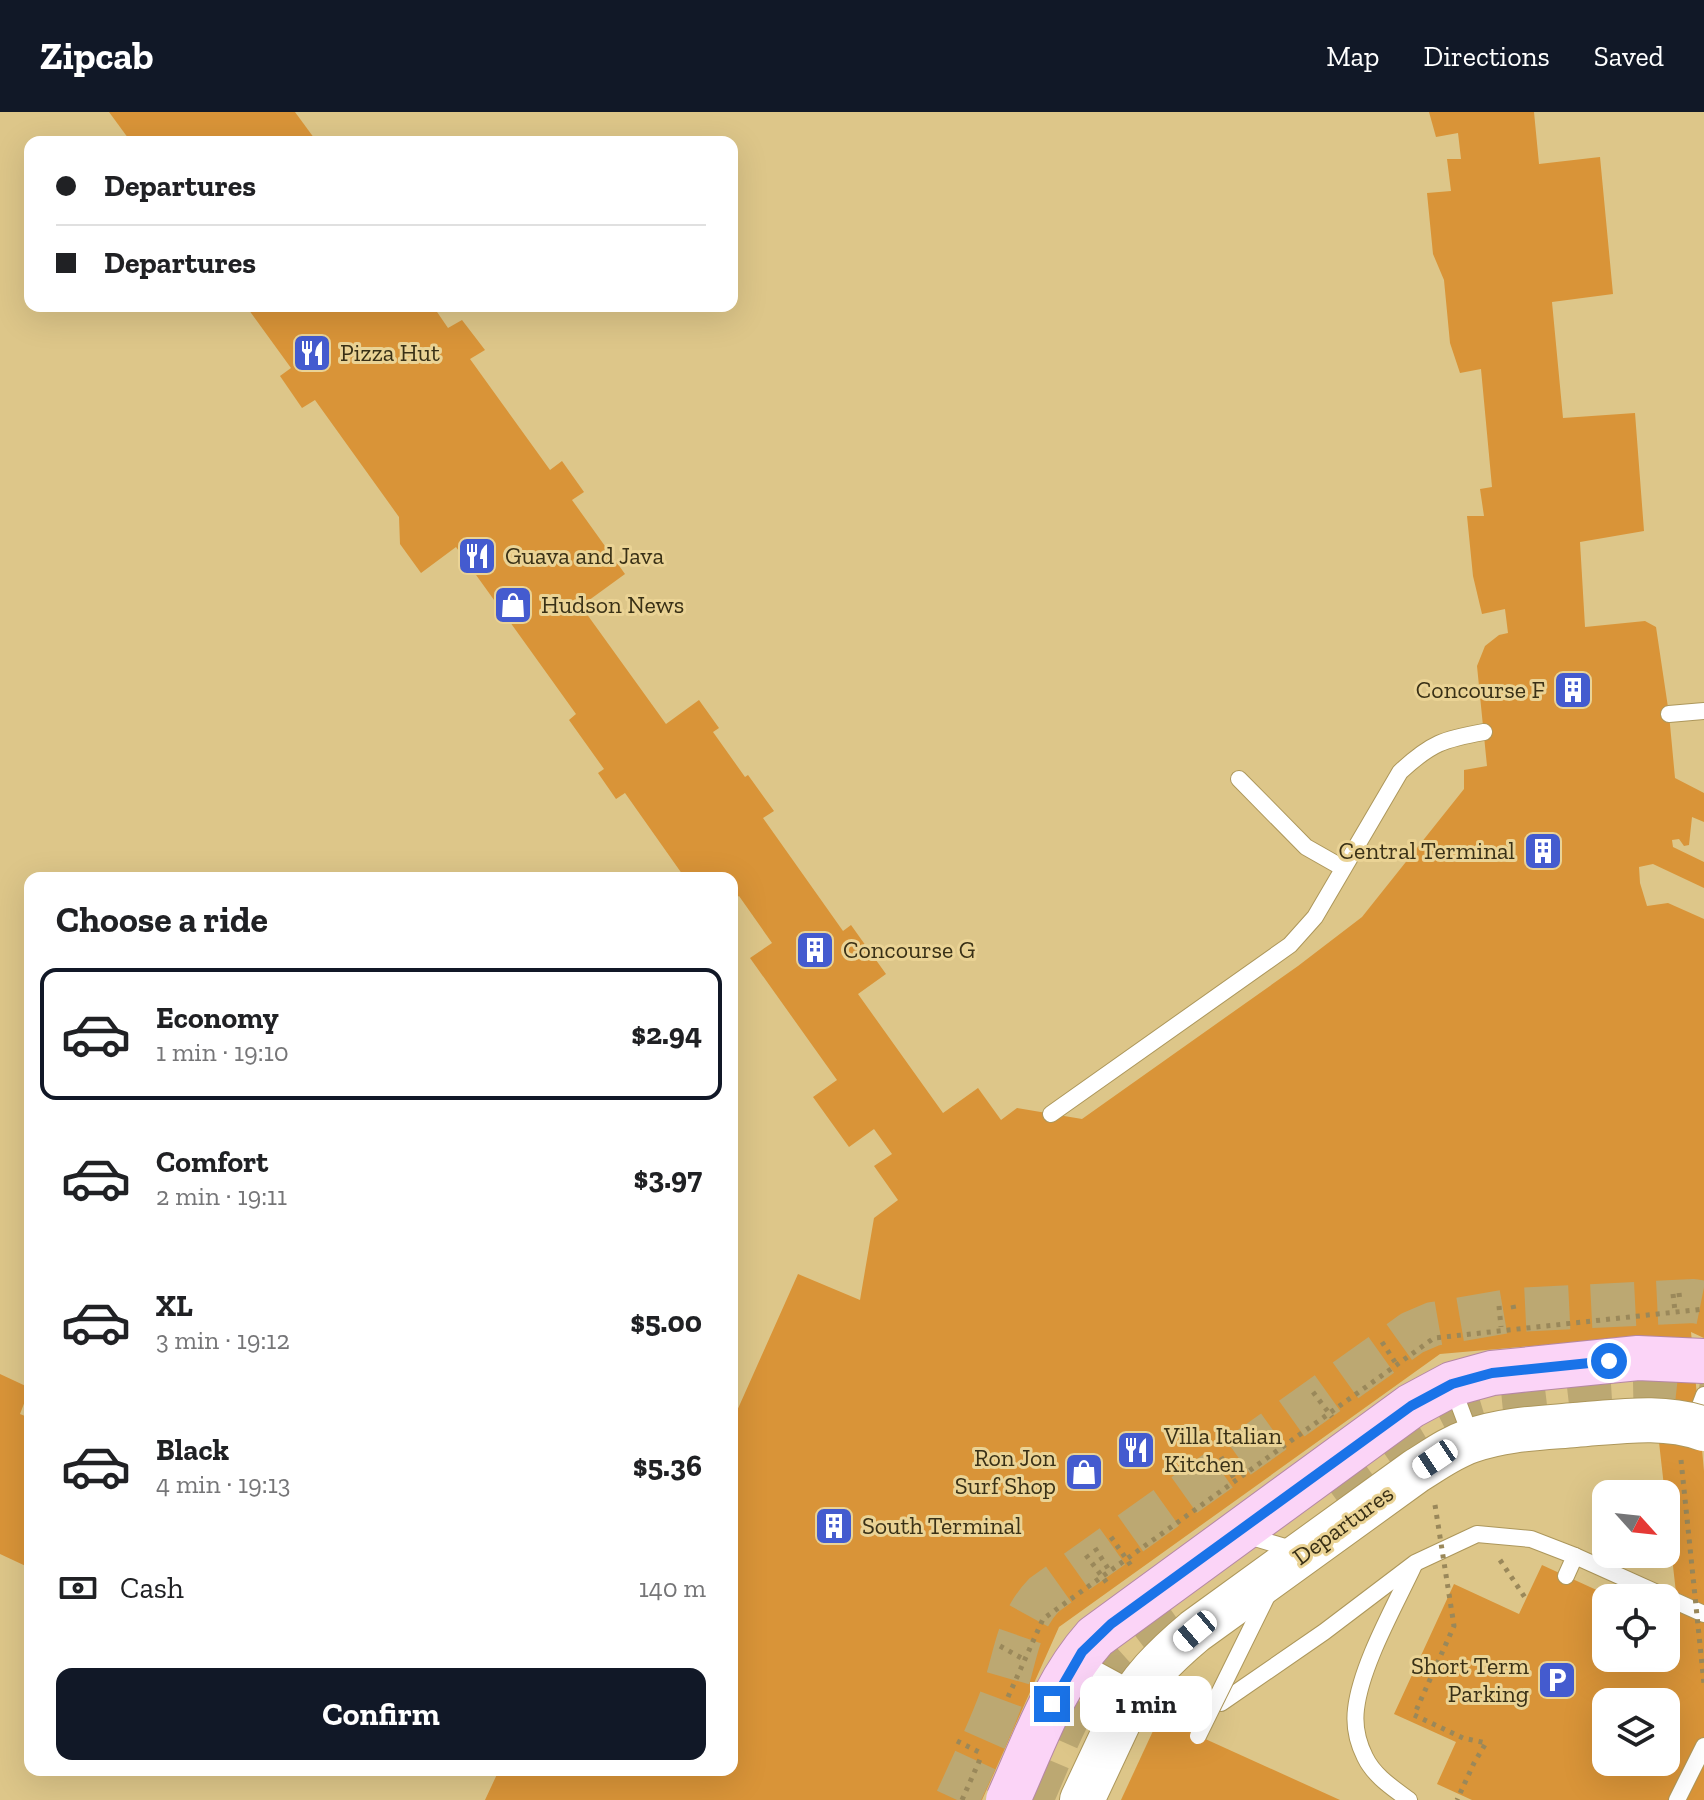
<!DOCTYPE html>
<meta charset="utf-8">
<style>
body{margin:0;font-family:"Zilla Slab",serif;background:#f2f2f2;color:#202124;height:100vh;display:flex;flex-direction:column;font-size:30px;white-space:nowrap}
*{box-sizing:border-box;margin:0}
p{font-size:26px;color:#757577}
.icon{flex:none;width:44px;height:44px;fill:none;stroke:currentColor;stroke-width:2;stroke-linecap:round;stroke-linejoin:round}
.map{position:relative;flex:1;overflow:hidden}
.sheet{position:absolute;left:24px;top:760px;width:714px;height:904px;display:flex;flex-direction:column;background:#fff;border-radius:16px;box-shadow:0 8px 32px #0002}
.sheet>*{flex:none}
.banner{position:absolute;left:24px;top:24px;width:714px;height:176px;border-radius:16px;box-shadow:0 8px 32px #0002;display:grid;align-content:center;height:176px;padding:0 32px;background:#fff}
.needle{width:52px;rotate:117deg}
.controls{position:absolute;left:1592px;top:1368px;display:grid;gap:16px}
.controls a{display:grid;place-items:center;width:88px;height:88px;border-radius:16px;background:#fff;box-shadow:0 8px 32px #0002;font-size:40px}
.end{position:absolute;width:36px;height:36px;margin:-18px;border:10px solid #1a73e8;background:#fff;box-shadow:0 0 0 4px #fff}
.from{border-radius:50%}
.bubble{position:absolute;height:56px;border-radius:16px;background:#fff;box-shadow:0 8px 32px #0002;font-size:26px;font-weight:700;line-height:56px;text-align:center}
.car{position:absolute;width:24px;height:48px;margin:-24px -12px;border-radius:10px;box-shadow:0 0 6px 2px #0007;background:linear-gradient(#fff 24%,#345 0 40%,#fff 0 76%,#345 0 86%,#fff 0)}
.banner b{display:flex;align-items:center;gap:28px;height:76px;font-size:30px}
.banner b+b{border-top:2px solid #e0e0e0}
.banner i{width:20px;height:20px;background:#202124}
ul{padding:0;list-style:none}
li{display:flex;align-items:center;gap:24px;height:132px;margin:0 16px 12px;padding:0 16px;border:4px solid transparent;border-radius:16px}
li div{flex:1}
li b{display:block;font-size:30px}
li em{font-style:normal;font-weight:700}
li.selected{border-color:#111827}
li>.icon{width:72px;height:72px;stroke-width:1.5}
h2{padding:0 32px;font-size:36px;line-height:96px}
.pay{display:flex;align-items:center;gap:20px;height:88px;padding:0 32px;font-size:30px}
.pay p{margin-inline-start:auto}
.cta{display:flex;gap:16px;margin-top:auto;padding:16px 32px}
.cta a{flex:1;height:92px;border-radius:16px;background:#111827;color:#fff;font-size:32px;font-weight:700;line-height:92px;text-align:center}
header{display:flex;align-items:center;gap:48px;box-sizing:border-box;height:112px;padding:0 40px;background:#111827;color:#fff}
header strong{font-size:38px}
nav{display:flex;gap:44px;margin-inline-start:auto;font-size:28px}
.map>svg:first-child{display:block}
.building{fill:#d99438;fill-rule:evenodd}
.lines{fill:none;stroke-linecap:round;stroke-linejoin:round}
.secondary-tunnel{stroke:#bca872;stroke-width:44;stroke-dasharray:44 22;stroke-linecap:butt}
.lane-casing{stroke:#ad975b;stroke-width:18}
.secondary-casing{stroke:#ad975b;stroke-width:46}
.path{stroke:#9a885a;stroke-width:5;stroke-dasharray:4 6;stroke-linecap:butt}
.lane{stroke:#fff;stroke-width:16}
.secondary{stroke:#fff;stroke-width:44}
.lane-bridge-casing{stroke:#ad975b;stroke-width:18;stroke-linecap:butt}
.secondary-bridge-casing{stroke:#ad975b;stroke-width:46;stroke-linecap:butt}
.primary-bridge-casing{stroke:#b588a4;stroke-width:46;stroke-linecap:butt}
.path-bridge{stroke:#9a885a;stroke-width:5;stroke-dasharray:4 6;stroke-linecap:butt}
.lane-bridge{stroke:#fff;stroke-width:16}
.secondary-bridge{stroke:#fff;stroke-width:44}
.primary-bridge{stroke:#fbd4f7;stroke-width:44}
.route{stroke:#1a73e8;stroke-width:10}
.labels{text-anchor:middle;stroke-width:6;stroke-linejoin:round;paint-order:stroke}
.poi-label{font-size:24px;fill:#393016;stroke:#ead395;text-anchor:start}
.street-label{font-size:24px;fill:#393016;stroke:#ead395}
</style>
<header>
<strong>Zipcab</strong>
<nav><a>Map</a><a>Directions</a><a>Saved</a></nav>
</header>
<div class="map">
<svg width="1704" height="1688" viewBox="0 0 1704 1688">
<rect width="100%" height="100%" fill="#ddc689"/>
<g class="building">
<path d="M109 0H295L317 30H131Z"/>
<path d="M1429 0H1534L1539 52 1600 45 1613 182 1552 190 1563 306 1635 301 1644 419 1580 430 1585 515 1645 509 1656 515 1669 602 1675 666 1704 681V710L1692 705 1689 733 1684 734 1679 727 1672 728 1673 735 1704 750V776L1653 752 1639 755 1640 771 1647 794 1668 791 1704 807V1226L1691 1220 1704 1359V1688H1472L1437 1672 1456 1630 1394 1602 1454 1472 1519 1502 1542 1453 1614 1486H1606V1546H1666V1510L1680 1516 1647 1224 1440 1242 1059 1515 982 1688H485L499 1658H732V1310L798 1162 860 1188 874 1106 898 1088 874 1054 892 1042 874 1017 849 1035 813 985 837 968 750 846 772 831 739 784 732 788V766H685L625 681 616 687 598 661 604 657 569 608 576 602 456 435 421 461 400 432 399 405 315 288 302 296 280 264 291 256 246 194H433L448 216 462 208 485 238 470 247 550 358 562 349 584 380 572 388 625 462 581 494 666 612 699 588 719 616 713 620 745 665 748 663 774 699 763 706 843 819 851 813 886 862 858 882 943 1001 978 976 1001 1008 1017 996 1082 1007 1298 854 1362 805 1464 677V658L1487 654 1477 554 1485 534 1499 523 1508 521 1505 497 1482 502 1473 464 1467 404H1484L1480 377 1492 375 1481 257 1460 261 1450 231 1444 168 1433 142 1427 81 1451 79 1447 47H1461L1458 21 1436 25ZM1606 1590H1666V1650H1606Z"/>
<path d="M0 1262 30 1276 20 1302 30 1306V1456L0 1442Z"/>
<path d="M1159 1606 1340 1688H1121Z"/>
</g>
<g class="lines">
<g class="secondary-tunnel">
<path d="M1330 1379C1381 1342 1433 1299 1495 1285 1563 1279 1636 1263 1704 1278"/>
<path d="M957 1688C974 1650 993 1612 1006 1573 1016 1541 1019 1509 1044 1483L1412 1221 1433 1212 1514 1198 1694 1189 1704 1191"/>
<path d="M1031 1688C1053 1640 1071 1583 1108 1545 1128 1524 1155 1508 1178 1491"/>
</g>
<g class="lane-casing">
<g id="lane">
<path d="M1669 602 1704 599"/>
<path d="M1239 667 1306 735 1343 756"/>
<path d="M1051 1002 1290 833 1315 805 1400 660C1431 631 1444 627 1484 620"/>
<path d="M1693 1312 1704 1283"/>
<path d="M1566 1464 1575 1444"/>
<path d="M1221 1591 1324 1520 1415 1451 1477 1422 1531 1427 1575 1444 1704 1502"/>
<path d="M1409 1688C1393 1676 1374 1664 1365 1645 1358 1631 1354 1613 1356 1597 1361 1553 1395 1494 1414 1453"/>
<path d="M1677 1688 1704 1634"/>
</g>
</g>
<g class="secondary-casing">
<path id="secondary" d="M1082 1688 1121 1605"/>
</g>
<g class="path">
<path d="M1679 1181 1680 1189"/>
<path d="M1673 1182 1675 1199"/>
<path d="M1513 1193 1514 1198"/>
<path d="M1499 1194 1501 1215"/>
<path d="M1382 1230 1395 1250"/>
<path d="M1313 1280 1332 1305"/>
<path d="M1221 1345 1234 1366"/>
<path d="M1111 1425 1132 1455"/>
<path d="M1095 1436 1109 1458"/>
<path d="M1086 1443 1107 1471"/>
<path d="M1500 1448 1526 1487"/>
<path d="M1449 1482 1454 1514 1414 1603 1463 1626 1486 1631 1474 1651 1457 1688"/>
<path d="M1000 1534 1025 1548"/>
<path d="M957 1629 981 1641"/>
</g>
<use href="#lane" class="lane"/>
<use href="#secondary" class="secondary"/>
<g class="lane-bridge-casing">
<g id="lane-bridge">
<path d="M1452 1274 1472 1327"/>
<path d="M1245 1423 1295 1438"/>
<path d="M1077 1547 1134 1578"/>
<path d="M1198 1624 1269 1480"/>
</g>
</g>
<g class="secondary-bridge-casing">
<path id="secondary-bridge" d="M1121 1605C1140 1569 1164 1545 1195 1519L1416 1359C1434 1348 1450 1336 1470 1329 1504 1317 1540 1316 1575 1313 1617 1310 1663 1302 1704 1317"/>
</g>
<g class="primary-bridge-casing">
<path id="primary-bridge" d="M1008 1688C1033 1633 1054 1571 1095 1525L1411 1294 1452 1272 1492 1261 1638 1246 1704 1249"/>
</g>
<g class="path-bridge">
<path d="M1681 1348 1704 1572"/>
<path d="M1435 1393 1449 1482"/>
<path d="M1008 1585 1043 1507 1434 1226 1704 1197"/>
<path d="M962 1688 981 1645"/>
</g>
<use href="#lane-bridge" class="lane-bridge"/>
<use href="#secondary-bridge" class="secondary-bridge"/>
<use href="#primary-bridge" class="primary-bridge"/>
</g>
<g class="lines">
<path class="route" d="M1052 1592 1082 1540 1111 1512 1411 1294 1452 1272 1492 1261 1609 1249"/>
</g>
<defs>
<g id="restaurant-square" transform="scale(2)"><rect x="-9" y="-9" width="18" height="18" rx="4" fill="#445bcf" stroke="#ead395"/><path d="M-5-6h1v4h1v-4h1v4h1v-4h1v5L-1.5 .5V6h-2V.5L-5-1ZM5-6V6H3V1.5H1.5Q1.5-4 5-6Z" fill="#fff"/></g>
<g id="shop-square" transform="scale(2)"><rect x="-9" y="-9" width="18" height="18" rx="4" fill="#445bcf" stroke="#ead395"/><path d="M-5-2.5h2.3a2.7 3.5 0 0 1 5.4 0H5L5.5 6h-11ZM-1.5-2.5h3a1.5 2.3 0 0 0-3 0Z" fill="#fff"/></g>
<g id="building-square" transform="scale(2)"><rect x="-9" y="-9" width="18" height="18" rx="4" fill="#445bcf" stroke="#ead395"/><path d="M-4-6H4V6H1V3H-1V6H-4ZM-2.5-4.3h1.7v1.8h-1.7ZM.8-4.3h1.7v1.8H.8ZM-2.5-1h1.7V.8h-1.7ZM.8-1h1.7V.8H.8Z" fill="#fff"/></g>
<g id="parking-square" transform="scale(2)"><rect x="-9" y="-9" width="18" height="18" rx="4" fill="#445bcf" stroke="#ead395"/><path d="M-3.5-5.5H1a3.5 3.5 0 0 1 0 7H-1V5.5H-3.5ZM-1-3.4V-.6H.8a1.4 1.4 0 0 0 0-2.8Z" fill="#fff"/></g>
</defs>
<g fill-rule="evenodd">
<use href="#restaurant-square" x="312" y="241"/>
<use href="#restaurant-square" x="477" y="444"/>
<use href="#shop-square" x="513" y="493"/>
<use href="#building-square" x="1573" y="578"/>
<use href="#building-square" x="1543" y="739"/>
<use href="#building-square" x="815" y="838"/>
<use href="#restaurant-square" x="1136" y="1338"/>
<use href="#shop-square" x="1084" y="1360"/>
<use href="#building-square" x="834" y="1414"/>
<use href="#parking-square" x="1557" y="1568"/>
</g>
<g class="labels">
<g class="poi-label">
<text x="340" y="249">Pizza Hut</text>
<text x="505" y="452">Guava and Java</text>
<text x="541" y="501">Hudson News</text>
<text x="1545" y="586" text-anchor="end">Concourse F</text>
<text x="1515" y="747" text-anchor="end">Central Terminal</text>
<text x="843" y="846">Concourse G</text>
<text x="1164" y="1332">Villa Italian<tspan x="1164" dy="28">Kitchen</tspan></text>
<text x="1056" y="1354" text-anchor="end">Ron Jon<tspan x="1056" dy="28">Surf Shop</tspan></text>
<text x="862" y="1422">South Terminal</text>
<text x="1529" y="1562" text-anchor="end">Short Term<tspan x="1529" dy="28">Parking</tspan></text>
</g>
<g class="street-label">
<text transform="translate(1343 1413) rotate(-36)" y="8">Departures</text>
</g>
</g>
</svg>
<div class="controls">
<a><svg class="needle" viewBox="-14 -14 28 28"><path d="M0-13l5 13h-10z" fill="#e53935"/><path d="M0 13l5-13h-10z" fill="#757577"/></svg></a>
<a><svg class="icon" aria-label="locate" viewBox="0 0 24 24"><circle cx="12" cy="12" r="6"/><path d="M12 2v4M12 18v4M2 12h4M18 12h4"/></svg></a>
<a><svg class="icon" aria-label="layers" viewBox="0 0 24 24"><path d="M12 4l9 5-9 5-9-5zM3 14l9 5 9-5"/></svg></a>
</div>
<i class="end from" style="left:1609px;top:1249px"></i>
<i class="end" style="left:1052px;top:1592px"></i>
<div class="bubble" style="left:1080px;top:1564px;width:132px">1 min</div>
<i class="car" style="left:1435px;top:1347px;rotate:236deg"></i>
<i class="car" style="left:1195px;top:1519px;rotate:230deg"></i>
<div class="banner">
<b><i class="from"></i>Departures</b>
<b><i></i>Departures</b>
</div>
<section class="sheet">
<h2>Choose a ride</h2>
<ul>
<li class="selected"><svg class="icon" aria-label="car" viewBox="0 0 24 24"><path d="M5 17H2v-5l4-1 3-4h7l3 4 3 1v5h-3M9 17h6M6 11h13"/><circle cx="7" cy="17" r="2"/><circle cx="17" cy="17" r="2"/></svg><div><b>Economy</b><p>1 min · 19:10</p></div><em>$2.94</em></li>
<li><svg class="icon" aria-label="car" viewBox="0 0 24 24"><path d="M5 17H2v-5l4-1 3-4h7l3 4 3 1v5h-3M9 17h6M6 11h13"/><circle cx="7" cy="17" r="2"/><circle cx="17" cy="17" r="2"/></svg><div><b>Comfort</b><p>2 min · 19:11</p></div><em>$3.97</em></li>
<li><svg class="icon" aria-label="car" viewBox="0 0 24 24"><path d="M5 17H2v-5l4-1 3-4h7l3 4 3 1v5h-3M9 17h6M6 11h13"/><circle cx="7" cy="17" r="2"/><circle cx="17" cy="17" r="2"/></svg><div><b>XL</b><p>3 min · 19:12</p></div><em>$5.00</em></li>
<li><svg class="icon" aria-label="car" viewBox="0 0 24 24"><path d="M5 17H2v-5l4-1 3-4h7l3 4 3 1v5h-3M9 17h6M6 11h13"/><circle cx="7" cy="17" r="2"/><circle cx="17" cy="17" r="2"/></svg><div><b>Black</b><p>4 min · 19:13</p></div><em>$5.36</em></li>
</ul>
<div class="pay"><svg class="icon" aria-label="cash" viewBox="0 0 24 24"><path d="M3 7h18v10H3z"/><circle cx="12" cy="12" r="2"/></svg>Cash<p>140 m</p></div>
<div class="cta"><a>Confirm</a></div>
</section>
</div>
